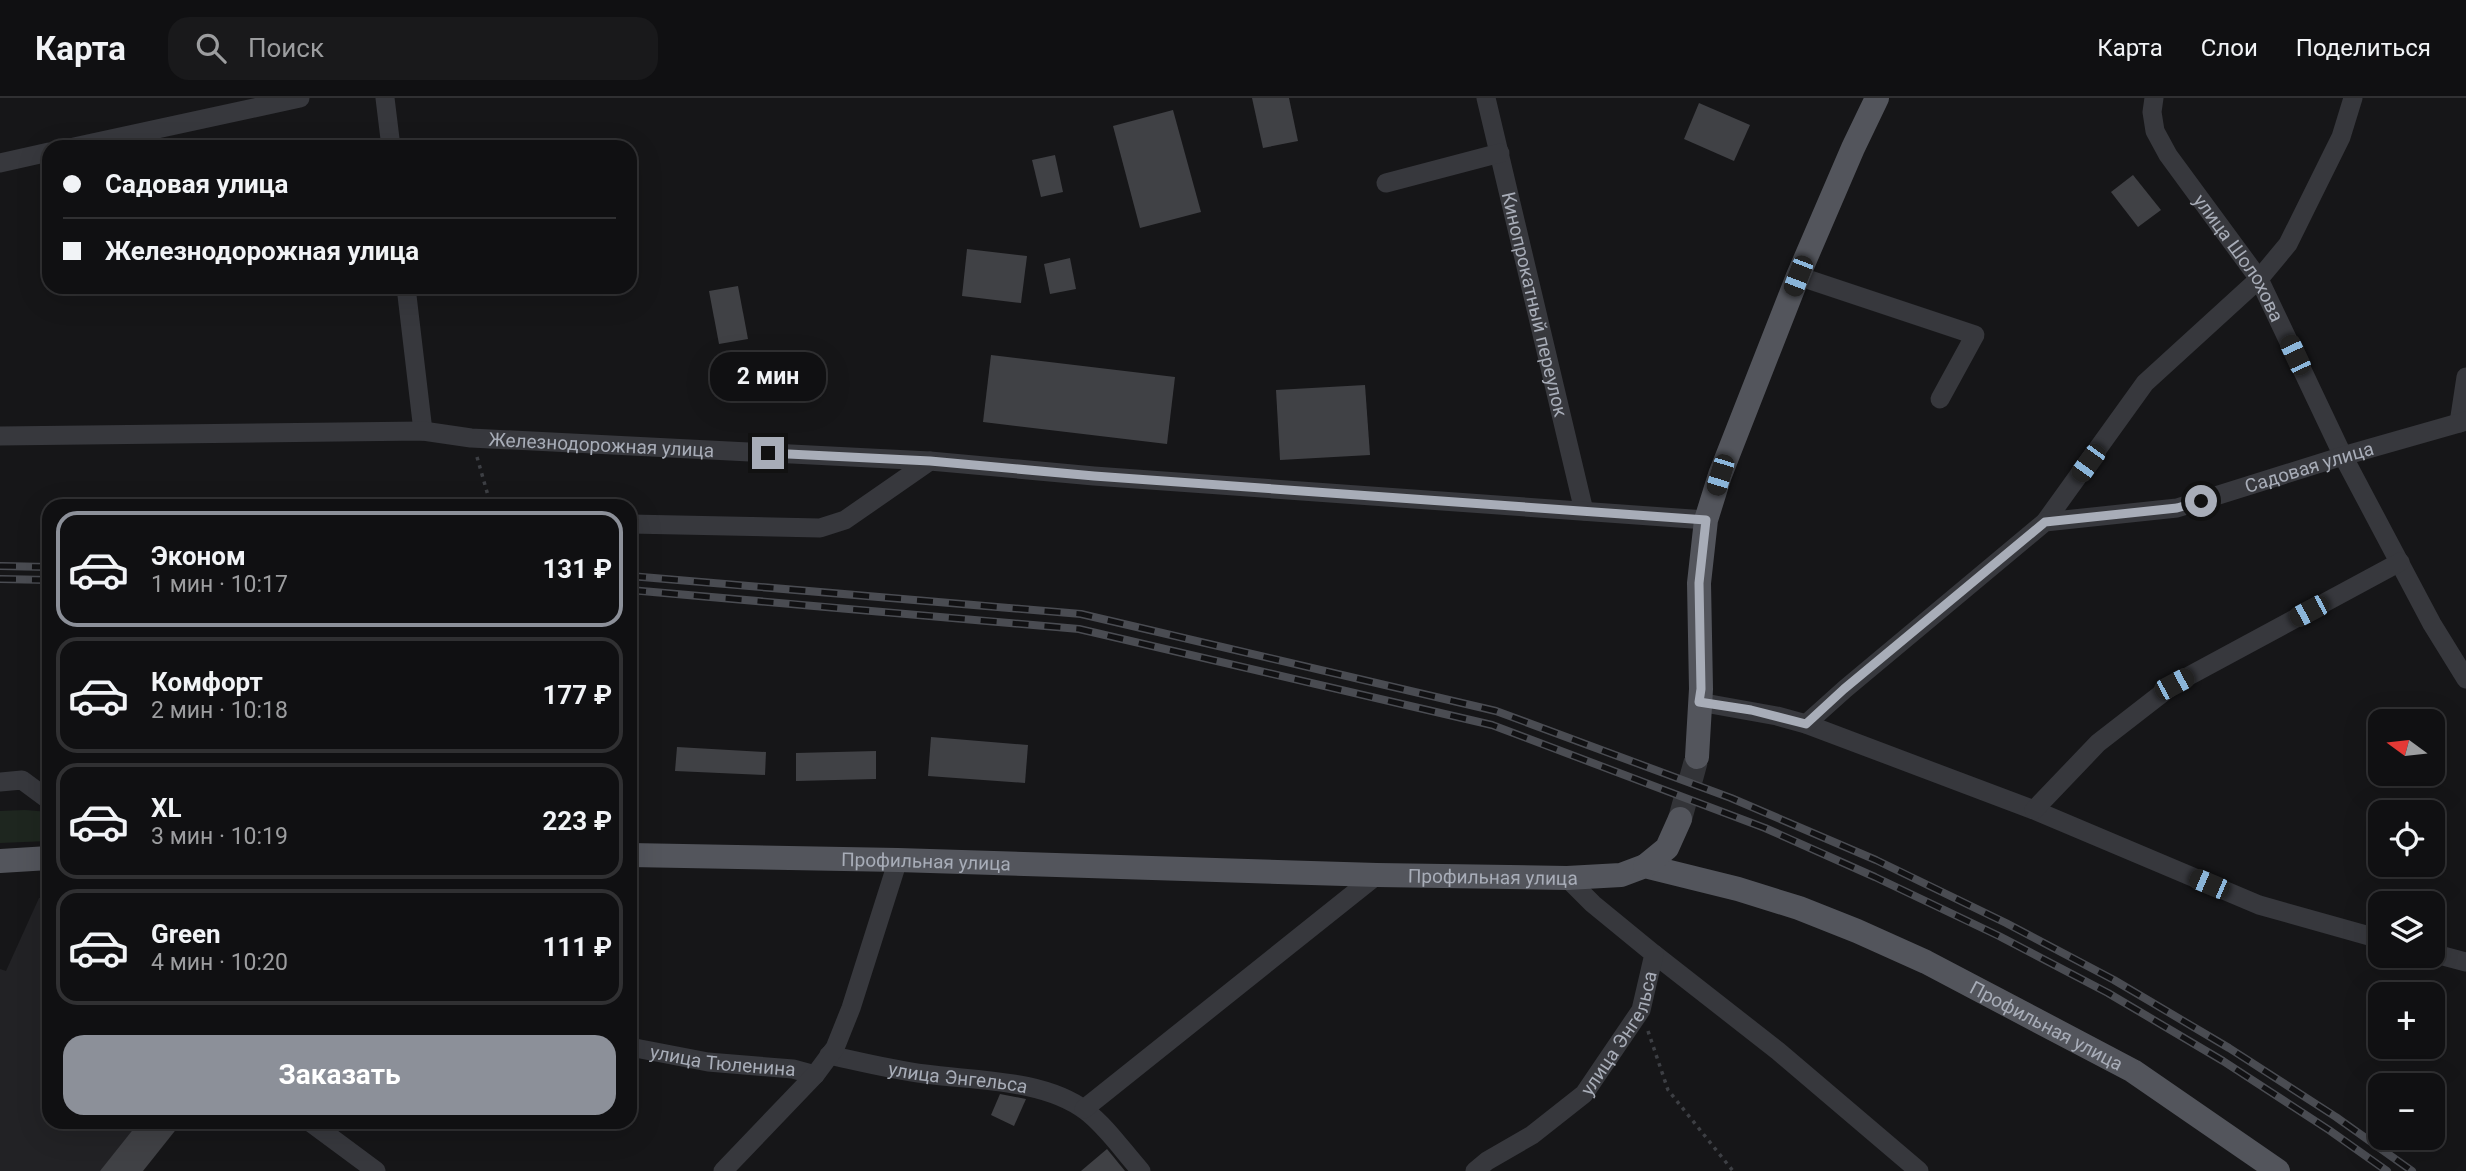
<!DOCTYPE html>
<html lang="ru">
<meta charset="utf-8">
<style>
body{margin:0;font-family:Roboto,sans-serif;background:#19191b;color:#f1f3f6;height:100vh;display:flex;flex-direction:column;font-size:26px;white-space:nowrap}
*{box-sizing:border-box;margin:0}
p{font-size:23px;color:#9c9d9f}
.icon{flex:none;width:38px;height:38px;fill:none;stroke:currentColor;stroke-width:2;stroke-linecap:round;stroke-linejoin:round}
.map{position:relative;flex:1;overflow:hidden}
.sheet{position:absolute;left:42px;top:401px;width:595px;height:630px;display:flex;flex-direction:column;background:#101012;border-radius:21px;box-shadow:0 7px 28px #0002,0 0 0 2px #303032}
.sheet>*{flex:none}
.top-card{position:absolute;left:42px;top:42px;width:595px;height:154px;border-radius:21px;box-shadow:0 7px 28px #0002,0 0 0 2px #303032;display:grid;align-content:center;height:154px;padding:0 21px;background:#101012}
.needle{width:46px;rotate:285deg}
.tools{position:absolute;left:2368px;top:611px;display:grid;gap:14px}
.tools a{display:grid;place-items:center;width:77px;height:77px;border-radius:14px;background:#101012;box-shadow:0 7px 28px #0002,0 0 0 2px #303032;font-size:35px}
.end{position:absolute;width:32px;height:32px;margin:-16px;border:9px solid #a8adb8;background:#111;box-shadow:0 0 0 4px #111}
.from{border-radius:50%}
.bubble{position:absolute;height:49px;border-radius:21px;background:#101012;box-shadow:0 7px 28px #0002,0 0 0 2px #303032;font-size:23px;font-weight:700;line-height:49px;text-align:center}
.car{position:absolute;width:21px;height:42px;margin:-21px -10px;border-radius:9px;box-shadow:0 0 5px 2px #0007;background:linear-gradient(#222 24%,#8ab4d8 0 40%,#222 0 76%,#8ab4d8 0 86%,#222 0)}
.top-card b{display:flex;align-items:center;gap:24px;height:66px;font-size:26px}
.top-card b+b{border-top:2px solid #303032}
.top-card i{width:18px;height:18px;background:#f1f3f6}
ul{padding:12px 0 0;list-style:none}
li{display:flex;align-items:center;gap:21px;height:116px;margin:0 14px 10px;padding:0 7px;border:4px solid #303032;border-radius:21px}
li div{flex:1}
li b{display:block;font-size:26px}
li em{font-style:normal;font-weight:700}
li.active{border-color:#8c9099}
li>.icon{width:63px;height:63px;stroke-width:1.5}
.primary-button{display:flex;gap:14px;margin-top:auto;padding:14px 21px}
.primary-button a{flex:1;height:80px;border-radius:21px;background:#8c9099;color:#fff;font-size:28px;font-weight:700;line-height:80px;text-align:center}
header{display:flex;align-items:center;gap:42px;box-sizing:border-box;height:98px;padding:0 35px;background:#101012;border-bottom:2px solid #303032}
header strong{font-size:33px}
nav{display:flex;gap:38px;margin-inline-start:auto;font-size:24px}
.search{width:490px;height:63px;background:#19191b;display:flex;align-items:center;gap:18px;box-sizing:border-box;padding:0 24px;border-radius:21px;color:#9c9d9f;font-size:26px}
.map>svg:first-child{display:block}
.built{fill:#222225}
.green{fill:#1e261f}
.building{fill:#404145}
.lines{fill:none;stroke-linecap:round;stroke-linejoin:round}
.major-tunnel{stroke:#333438;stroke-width:24;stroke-dasharray:24 12;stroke-linecap:butt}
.path{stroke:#3d3f44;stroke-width:3.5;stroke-dasharray:3.5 5;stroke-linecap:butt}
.minor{stroke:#37383d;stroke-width:19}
.major{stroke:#53555c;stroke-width:24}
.rail-casing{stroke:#4a4c52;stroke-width:8}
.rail{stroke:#111113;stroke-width:5;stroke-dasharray:16;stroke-linecap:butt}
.route{stroke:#a8adb8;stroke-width:9}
.labels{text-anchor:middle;stroke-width:5;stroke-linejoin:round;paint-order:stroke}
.street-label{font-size:19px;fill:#a8adb8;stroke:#111113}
</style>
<header>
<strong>Карта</strong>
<div class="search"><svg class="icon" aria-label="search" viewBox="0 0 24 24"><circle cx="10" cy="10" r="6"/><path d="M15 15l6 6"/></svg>Поиск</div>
<nav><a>Карта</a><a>Слои</a><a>Поделиться</a></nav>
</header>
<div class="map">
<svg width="2466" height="1073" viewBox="0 0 2466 1073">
<rect width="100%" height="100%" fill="#161618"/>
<path class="built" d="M39 800H49V1024H182L138 1073H0V871L6 873Z"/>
<path class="green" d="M25 712 49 714V743L0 745V713Z"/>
<g class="building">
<path d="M1252 0H1289L1298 43 1263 50Z"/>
<path d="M1699 5 1750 27 1734 63 1684 41Z"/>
<path d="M1173 12 1201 114 1140 130 1113 28Z"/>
<path d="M1055 57 1063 94 1041 99 1032 62Z"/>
<path d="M2133 77 2161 112 2138 129 2111 94Z"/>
<path d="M967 151 1027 158 1021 205 962 198Z"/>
<path d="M1070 160 1076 191 1050 196 1044 166Z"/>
<path d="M738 188 748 241 719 246 709 193Z"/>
<path d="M991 257 1175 279 1167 346 983 324Z"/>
<path d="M1365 287 1370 357 1280 362 1276 292Z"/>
<path d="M931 639 1028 647 1025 685 928 678Z"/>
<path d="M677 649 766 654 765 677 675 673Z"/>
<path d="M876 653V681L796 683V655Z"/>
<path d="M1000 996 1026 1001 1014 1028 991 1017Z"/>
<path d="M139 1024H182L143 1073H100Z"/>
<path d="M1107 1051 1125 1073H1081Z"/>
</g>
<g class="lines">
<path class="major-tunnel" d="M1680 721 1697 659"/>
<g class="path">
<path d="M477 359 491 408"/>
<path d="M1648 933 1668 992 1733 1073"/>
</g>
<g class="minor">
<path d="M385 0 391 49"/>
<path id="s1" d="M1486 0 1584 413"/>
<path id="s2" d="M2154 0 2152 14 2155 33 2168 57 2259 181 2343 358 2432 526 2466 581"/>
<path d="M74 49 300 0"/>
<path d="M0 65 49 54"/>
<path d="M1386 85 1500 55"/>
<path d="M1798 178 1975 237 1940 301"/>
<path d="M406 189 423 333"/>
<path d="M2459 325 2466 279"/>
<path id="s3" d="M0 338 423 333 471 340 930 363 1094 378 1706 422"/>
<path d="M2045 424 2145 285 2259 181 2288 146 2341 39 2353 0"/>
<path d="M630 426 820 430 845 422 930 363"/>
<path d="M1699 604 1777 618 1806 626 2034 712 2259 807 2380 841"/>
<path id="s4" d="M1806 626 1845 591 2045 424 2177 410 2343 358 2466 323"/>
<path d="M0 684 22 682 49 702"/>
<path d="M2034 712 2098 645 2174 586 2400 464"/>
<path d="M2432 855 2466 864"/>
<path d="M1654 856 1778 953 1919 1073"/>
<path id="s5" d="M630 949 708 964 793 971 815 977"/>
<path id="s6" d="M829 957C861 964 893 972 925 976 975 983 1044 981 1086 1013 1107 1029 1123 1053 1141 1073"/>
<path d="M1084 1011 1377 777"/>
<path d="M310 1024 376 1073"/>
<path d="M723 1073 815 977 835 950 851 910 898 762"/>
<path id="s7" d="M1475 1073 1487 1063 1532 1037 1584 996 1641 912 1654 856 1593 806 1567 780"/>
</g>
<g class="major">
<path d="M1697 659 1701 591 1699 485 1706 422 1720 377 1798 178 1853 50 1877 0"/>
<path id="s8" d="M630 757 898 762 1377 777 1567 780 1621 777 1645 768 1738 791 1799 810 1857 833 1926 864 2133 973 2278 1073"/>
<path d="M0 763 49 760"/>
<path d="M1645 768 1667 750 1680 721"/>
</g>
<g class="rail-casing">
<g id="rail">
<path d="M0 468 49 469"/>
<path d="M630 478 1081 516 1496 613 1731 700 1876 762 2006 825 2114 882 2229 950 2336 1019 2412 1073"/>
<path d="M0 481 49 482"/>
<path d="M630 492 1079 531 1492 627 1765 730 1875 779 1999 838 2108 895 2223 963 2329 1032 2387 1073"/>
</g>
</g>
<use href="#rail" class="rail"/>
</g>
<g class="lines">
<path class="route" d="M768 355 930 363 1094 378 1706 422 1699 485 1701 591 1699 604 1751 612 1806 626 1844 591 2045 424 2177 410 2201 403"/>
</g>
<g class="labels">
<g class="street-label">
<text dy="7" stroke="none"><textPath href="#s2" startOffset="186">улица Шолохова</textPath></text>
<text dy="7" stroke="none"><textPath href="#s1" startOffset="212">Кинопрокатный переулок</textPath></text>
<text dy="7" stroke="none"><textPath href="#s3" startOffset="602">Железнодорожная улица</textPath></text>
<text dy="7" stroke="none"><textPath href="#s4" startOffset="584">Садовая улица</textPath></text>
<text dy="7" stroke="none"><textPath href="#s8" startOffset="296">Профильная улица</textPath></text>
<text dy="7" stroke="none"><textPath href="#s8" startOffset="863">Профильная улица</textPath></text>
<text dy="7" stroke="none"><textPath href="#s8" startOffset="1451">Профильная улица</textPath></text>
<text dy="7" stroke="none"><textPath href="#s7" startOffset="205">улица Энгельса</textPath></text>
<text dy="7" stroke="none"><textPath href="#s5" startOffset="94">улица Тюленина</textPath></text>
<text dy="7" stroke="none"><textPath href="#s6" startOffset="131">улица Энгельса</textPath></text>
</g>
</g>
</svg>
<div class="tools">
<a><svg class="needle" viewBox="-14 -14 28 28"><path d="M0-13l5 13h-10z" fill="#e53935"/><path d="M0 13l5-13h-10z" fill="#9c9d9f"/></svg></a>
<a><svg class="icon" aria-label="locate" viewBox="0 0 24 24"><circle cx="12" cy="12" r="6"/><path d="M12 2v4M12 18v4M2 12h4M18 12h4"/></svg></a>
<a><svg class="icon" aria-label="layers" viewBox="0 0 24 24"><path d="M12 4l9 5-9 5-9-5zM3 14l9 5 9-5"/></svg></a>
<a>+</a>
<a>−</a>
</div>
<i class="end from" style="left:2201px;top:403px"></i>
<i class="end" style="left:768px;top:355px"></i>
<div class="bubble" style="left:710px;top:254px;width:116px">2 мин</div>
<i class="car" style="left:1798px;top:178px;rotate:201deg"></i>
<i class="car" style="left:2295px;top:257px;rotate:335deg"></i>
<i class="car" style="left:2088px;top:365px;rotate:216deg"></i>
<i class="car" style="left:1720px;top:377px;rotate:197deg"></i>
<i class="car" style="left:2309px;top:513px;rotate:242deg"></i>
<i class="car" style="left:2174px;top:586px;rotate:62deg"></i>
<i class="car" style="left:2209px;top:786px;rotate:293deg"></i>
<div class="top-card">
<b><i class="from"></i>Садовая улица</b>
<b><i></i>Железнодорожная улица</b>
</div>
<section class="sheet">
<ul>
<li class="active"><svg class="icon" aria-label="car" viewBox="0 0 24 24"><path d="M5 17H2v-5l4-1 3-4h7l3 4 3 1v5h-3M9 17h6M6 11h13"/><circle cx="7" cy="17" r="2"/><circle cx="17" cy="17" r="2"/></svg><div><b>Эконом</b><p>1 мин · 10:17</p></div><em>131 ₽</em></li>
<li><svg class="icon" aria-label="car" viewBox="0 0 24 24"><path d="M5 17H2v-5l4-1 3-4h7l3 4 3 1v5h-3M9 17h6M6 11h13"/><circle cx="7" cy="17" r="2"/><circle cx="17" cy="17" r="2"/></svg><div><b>Комфорт</b><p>2 мин · 10:18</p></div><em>177 ₽</em></li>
<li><svg class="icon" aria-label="car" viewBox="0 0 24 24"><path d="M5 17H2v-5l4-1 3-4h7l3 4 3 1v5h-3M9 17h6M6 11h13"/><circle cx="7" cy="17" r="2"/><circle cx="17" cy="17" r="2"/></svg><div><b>XL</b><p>3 мин · 10:19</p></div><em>223 ₽</em></li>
<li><svg class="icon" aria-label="car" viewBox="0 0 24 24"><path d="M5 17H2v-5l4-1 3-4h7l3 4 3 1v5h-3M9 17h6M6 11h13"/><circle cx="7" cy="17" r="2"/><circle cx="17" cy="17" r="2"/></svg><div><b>Green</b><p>4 мин · 10:20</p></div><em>111 ₽</em></li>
</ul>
<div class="primary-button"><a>Заказать</a></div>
</section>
</div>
